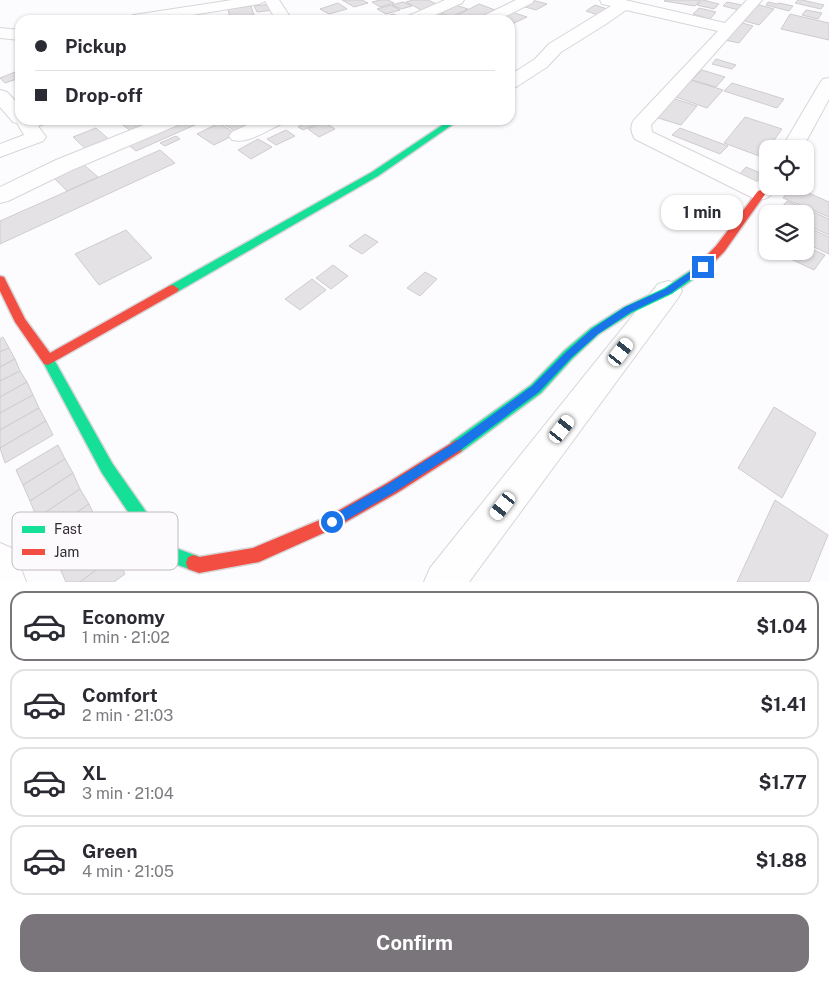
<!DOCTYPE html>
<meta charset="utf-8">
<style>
body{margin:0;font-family:"Public Sans",sans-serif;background:#f7f7f7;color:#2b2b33;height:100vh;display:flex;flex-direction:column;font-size:19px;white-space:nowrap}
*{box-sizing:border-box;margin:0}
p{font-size:16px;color:#7c7c81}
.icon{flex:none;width:28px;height:28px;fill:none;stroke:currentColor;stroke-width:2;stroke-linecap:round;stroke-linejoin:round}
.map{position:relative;height:582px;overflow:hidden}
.sheet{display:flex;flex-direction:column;background:#fff;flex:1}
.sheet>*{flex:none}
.guide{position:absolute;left:15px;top:15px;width:500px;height:110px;border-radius:15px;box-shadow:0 1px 4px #0004;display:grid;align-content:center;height:110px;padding:0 20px;background:#fff}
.controls{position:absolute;left:759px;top:140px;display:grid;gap:10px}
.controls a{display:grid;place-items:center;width:55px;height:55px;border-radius:10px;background:#fff;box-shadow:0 1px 4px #0004;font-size:25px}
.end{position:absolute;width:22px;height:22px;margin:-11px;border:6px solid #1a73e8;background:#fff;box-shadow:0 0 0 2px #fff}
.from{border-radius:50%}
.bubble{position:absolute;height:35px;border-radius:15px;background:#fff;box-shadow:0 1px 4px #0004;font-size:16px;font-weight:700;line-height:35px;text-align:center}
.car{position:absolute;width:15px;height:30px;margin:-15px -8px;border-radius:6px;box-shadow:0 0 4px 1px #0007;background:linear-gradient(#fff 24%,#345 0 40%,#fff 0 76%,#345 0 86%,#fff 0)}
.guide b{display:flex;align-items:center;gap:18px;height:48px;font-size:19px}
.guide b+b{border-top:1px solid #e1e1e2}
.guide i{width:12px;height:12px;background:#2b2b33}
ul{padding:9px 0 0;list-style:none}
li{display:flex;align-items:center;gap:15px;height:70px;margin:0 10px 8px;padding:0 10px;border:2px solid #e1e1e2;border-radius:15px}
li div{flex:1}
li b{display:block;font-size:19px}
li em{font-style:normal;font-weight:700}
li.on{border-color:#79757a}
li>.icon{width:45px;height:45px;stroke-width:1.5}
.cta{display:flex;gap:10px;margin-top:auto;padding:10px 20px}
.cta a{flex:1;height:58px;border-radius:15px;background:#79757a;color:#fff;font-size:20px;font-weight:700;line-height:58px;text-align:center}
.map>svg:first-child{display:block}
.building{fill:#e5e2e6;stroke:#cfccd0}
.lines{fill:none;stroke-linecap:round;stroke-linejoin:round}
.street-casing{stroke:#d8d5d9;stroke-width:2}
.fast-casing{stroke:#d8d5d9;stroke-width:3}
.jam-casing{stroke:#d8d5d9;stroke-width:3}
.street{fill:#fffeff;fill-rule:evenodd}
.fast{fill:#16e098;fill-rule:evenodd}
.jam{fill:#f24e42;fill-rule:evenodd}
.route{fill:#1a73e8}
.key{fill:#fdfafe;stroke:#c0bcc1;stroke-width:1}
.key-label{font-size:14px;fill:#322d34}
</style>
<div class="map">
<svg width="829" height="582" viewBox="0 0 829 582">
<rect width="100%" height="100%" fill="#fcfbfd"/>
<g class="building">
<path d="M342 0H362L368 3 354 7Z"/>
<path d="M380 0H388L394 3 380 7 372 2Z"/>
<path d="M413 0H428L439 5 423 11 406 2Z"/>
<path d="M532 0 547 4 536 10 522 6Z"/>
<path d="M666 0H701L695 6 664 1Z"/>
<path d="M703 0 719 4 714 9 697 5Z"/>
<path d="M798 0H802L824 5 821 9 795 3Z"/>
<path d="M403 2 412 6 401 9 392 5Z"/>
<path d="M727 2 742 5 739 10 723 6Z"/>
<path d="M768 2 777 4 779 3 793 6 789 11 766 5Z"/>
<path d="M338 3 347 9 329 14 320 9Z"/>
<path d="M271 4 274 10 257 12 254 6Z"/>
<path d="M453 4 468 9 451 17 437 11Z"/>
<path d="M479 4 498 11 479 20H458L452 18Z"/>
<path d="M756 4 774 9 759 25 741 20Z"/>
<path d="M391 5 400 10 386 14 377 9Z"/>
<path d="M595 5 607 9 598 15 586 11Z"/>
<path d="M251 6 254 15 230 18 228 9Z"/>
<path d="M699 8 716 12 710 19 693 14Z"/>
<path d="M806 10 822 13 818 19 802 15Z"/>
<path d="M434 11 448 17 442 20H415Z"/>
<path d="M512 12 527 17 510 25V20H496Z"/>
<path d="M393 14 404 19 387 20 383 18Z"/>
<path d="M790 14 829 23V40L781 29Z"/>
<path d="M197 15V20H175L174 18Z"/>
<path d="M739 22 753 26 739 43 725 40Z"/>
<path d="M716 59 736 65 732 69 712 64Z"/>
<path d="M20 70V78L5 83 0 78Z"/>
<path d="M702 70 725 77 716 87 692 80Z"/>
<path d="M685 80 694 81 723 90 707 108 673 96Z"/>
<path d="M732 83 784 99 777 108 724 91Z"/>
<path d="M672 98 697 106 681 125 655 117Z"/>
<path d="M745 117 782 129 762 157 724 143Z"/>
<path d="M116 120H149L152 122 131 131Z"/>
<path d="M183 120H191L197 124 136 151 127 144Z"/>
<path d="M232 120H254L259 123 238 133 224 124Z"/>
<path d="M309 121 314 125 303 130 298 127Z"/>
<path d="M324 122 335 129 319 137 308 129Z"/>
<path d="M219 123 236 134 214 145 197 134Z"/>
<path d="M96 128 112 142 89 152 73 137Z"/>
<path d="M680 128 728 146 720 154 672 135Z"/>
<path d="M286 130 295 136 276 145 267 139Z"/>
<path d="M176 136 180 139 165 146 160 143Z"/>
<path d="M258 139 272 147 251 159 238 150Z"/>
<path d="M160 150 175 163 0 244V221Z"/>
<path d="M84 165 98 177 67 191 54 178Z"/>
<path d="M746 167 768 176V177L760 185 738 176Z"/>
<path d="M793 186 829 202V217L783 198Z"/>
<path d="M787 201 829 219V235L805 224V214H782L778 212Z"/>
<path d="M805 226 829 237V254L805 243Z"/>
<path d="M126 230 152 258 99 285 75 254Z"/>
<path d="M768 233V248L759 244Z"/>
<path d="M365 234 378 242 362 254 349 246Z"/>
<path d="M805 246 825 255 814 270 774 251H805Z"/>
<path d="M333 265 348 276 331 289 316 278Z"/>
<path d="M425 272 437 279 420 296 407 288Z"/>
<path d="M312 279 326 290 300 310 285 299Z"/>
<path d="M3 337 9 348 0 352V339Z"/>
<path d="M9 348 15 359 0 367V352Z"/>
<path d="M15 359 20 371 0 381V367Z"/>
<path d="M20 371 27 382 0 397V381Z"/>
<path d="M27 382 33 395 0 413V397Z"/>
<path d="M33 395 39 408 0 430V413Z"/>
<path d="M774 407 816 433 782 498 738 468Z"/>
<path d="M39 408 46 421 0 448V430Z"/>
<path d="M46 421 53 435 5 463 0 448Z"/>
<path d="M58 445 65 459 23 485 16 470Z"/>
<path d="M65 459 73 473 30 501 23 485Z"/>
<path d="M73 473 80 489 37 518 30 501Z"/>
<path d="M80 489 89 504 45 534 37 518Z"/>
<path d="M775 500 828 535 809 582H737Z"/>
<path d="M89 504 97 521 53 552 45 534Z"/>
<path d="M97 521 106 538 61 571 53 552Z"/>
<path d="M106 538 115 556 80 582H66L61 571Z"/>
<path d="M115 556 125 574 114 582H80Z"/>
</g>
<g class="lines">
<g class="street-casing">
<g id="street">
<path d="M232 0H279L292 20H276L265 1 259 4 162 20H126L129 17 134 15Z"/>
<path d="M445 0H464L462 3 424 20H403L406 17Z"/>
<path d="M516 0H534L532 3 498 20H478L481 17Z"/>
<path d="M600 0H625L725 23 747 0H762L651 125 652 132 757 182 760 179 768 177V186H778C770 197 766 202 753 198L635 139C631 133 630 126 634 120L718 31 626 10 606 24 561 52 547 67 516 87 510 88V75L535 59 549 44 611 6 602 4Z"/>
<path d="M0 28 20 30V40L0 38Z"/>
<path d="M829 78V99L802 149H781L820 83 823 79Z"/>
<path d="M0 90 7 92 20 106V120H47L44 124 38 126 46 137 43 141 0 157V144L24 135 17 123 13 122 0 107Z"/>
<path d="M156 120H183L180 124 72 170 8 201 0 203V187L56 160Z"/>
<path d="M258 120H284L281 124C266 131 248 144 232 140L229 136 232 132Z"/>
<path d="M668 281 678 284 682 291 678 298 469 582H424L430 568 658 284Z"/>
<path d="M0 543 14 549 26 582H0Z"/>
</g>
</g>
<g class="fast-casing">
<g id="fast">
<path d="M450 120H459L378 176 177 292H169L167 289 169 286 372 172Z"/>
<path d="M702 263 706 264 707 267 706 270 672 294 632 313 599 334 572 359 541 393 461 452 456 454 451 452 449 447 451 442 531 385 564 351 591 328 624 307 664 288Z"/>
<path d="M48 355 52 356 112 463 170 546 200 557 202 563 200 569 194 571 159 558 102 473 42 360 44 356Z"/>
</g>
</g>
<g class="jam-casing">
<g id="jam">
<path d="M761 190 766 193 724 252 706 270H698L697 267 698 264 716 246 758 191Z"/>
<path d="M0 276 4 277 25 319 50 353 169 286 173 285 179 289 177 292 48 365 44 364 15 322 0 291Z"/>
<path d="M456 440 461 442 463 447 461 452 397 493 337 527 259 562 199 573 188 569 186 563 188 557 194 555 199 557 253 548 327 517 387 483Z"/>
</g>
</g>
<use href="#street" class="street"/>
<use href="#fast" class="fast"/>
<use href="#jam" class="jam"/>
</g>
<path class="route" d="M700 265H703L707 267 671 293 631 312 598 334 571 358 539 392 459 451 395 492 336 526 332 527 328 526 326 522 328 518 388 484 452 444 532 386 565 353 592 329 625 307 665 289Z"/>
<rect x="12" y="512" width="166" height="58" rx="8" class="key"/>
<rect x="22" y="526" width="23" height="7" fill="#16e098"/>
<rect x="22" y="549" width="23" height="6" fill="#f24e42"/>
<g class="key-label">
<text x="54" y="534">Fast</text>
<text x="54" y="557">Jam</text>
</g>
</svg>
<div class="controls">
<a><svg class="icon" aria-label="locate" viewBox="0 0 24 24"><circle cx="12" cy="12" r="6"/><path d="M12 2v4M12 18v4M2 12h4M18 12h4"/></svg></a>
<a><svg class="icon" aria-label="layers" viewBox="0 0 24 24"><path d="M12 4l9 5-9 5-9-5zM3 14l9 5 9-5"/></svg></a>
</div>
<i class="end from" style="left:332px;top:522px"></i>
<i class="end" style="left:703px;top:267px"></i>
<div class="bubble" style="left:661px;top:195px;width:82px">1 min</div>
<i class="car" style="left:621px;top:352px;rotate:37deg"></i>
<i class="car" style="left:562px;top:429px;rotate:38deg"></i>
<i class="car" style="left:503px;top:506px;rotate:218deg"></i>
<div class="guide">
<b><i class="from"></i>Pickup</b>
<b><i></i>Drop-off</b>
</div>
</div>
<section class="sheet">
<ul>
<li class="on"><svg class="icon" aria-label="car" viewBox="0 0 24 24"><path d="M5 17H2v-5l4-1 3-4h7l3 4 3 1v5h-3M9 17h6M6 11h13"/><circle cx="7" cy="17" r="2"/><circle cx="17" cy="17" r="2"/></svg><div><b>Economy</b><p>1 min · 21:02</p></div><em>$1.04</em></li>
<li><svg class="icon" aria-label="car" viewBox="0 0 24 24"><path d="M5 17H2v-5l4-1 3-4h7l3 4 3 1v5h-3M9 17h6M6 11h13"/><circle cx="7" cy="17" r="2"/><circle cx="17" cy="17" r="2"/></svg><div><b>Comfort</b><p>2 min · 21:03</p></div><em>$1.41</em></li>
<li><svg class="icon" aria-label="car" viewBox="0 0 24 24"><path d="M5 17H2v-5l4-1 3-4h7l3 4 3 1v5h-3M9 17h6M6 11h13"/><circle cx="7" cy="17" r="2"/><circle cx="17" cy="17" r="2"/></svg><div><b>XL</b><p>3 min · 21:04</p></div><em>$1.77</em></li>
<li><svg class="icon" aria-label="car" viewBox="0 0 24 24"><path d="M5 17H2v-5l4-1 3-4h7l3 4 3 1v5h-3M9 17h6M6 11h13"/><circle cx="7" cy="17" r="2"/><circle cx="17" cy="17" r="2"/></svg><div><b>Green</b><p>4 min · 21:05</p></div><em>$1.88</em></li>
</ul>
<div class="cta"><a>Confirm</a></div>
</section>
